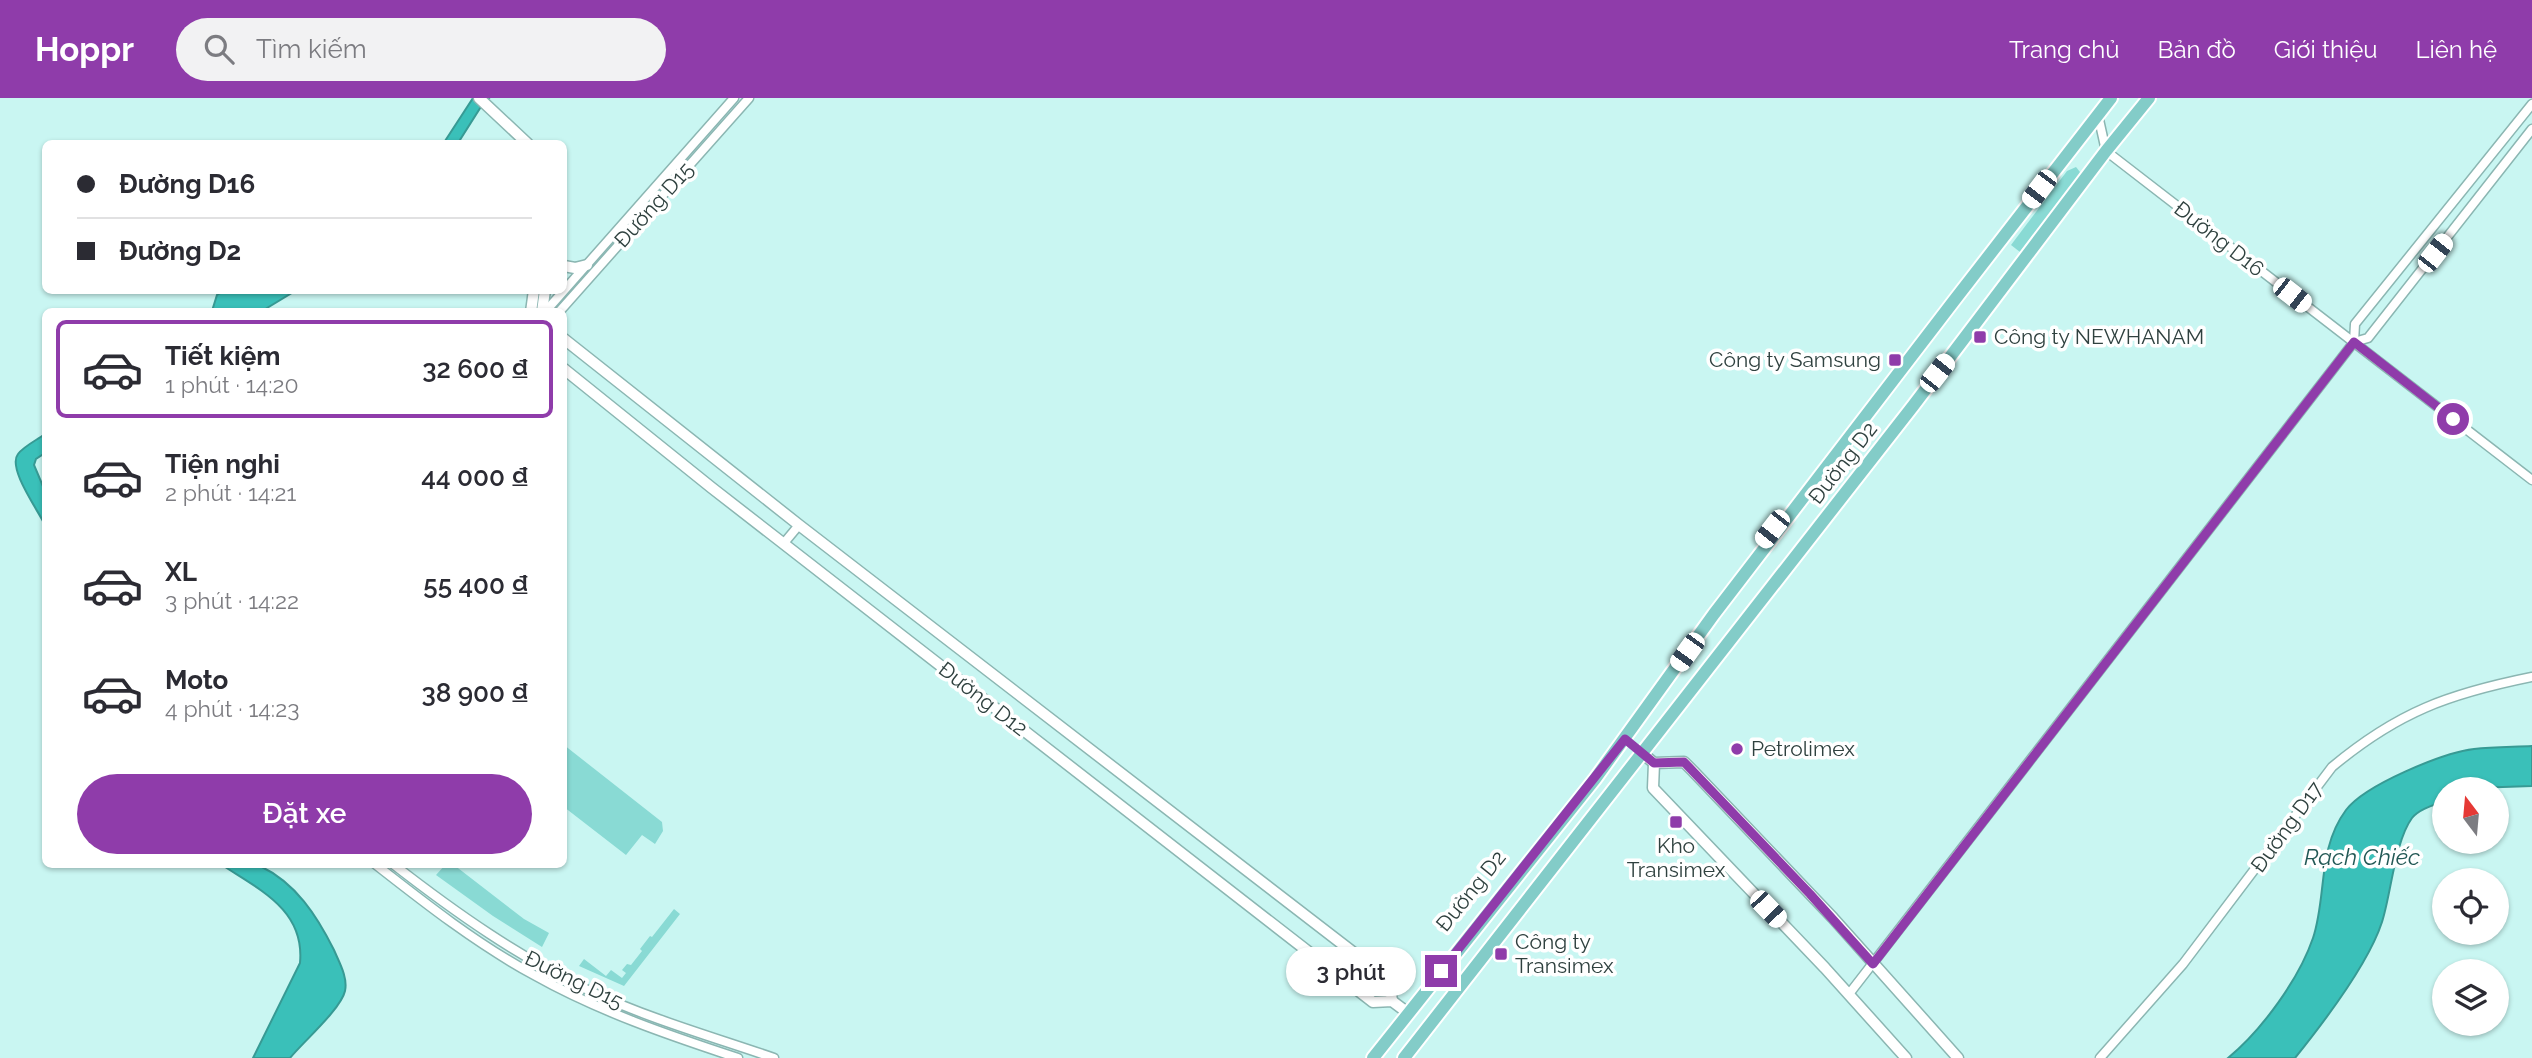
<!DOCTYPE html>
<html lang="vi">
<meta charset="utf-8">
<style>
body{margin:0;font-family:Raleway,sans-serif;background:#f2f2f3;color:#2b2b33;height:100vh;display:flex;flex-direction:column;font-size:26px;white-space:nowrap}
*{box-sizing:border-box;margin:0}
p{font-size:23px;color:#7c7c81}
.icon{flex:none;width:38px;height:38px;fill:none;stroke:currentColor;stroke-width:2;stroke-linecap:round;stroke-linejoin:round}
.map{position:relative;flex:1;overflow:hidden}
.panel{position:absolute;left:42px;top:210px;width:525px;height:560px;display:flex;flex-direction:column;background:#fff;border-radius:10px;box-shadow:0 2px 5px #0004}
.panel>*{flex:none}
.hud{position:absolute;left:42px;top:42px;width:525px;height:154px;border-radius:10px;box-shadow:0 2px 5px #0004;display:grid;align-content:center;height:154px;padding:0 35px;background:#fff}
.needle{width:46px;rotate:344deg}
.fabs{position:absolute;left:2432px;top:679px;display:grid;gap:14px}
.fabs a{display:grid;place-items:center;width:77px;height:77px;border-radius:50%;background:#fff;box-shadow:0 2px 5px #0004;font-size:35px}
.end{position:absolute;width:32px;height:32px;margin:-16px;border:9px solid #8f3caa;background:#fff;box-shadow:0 0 0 4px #fff}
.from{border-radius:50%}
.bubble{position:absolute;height:49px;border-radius:24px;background:#fff;box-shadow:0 2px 5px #0004;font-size:23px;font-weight:600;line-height:49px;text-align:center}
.car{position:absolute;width:21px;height:42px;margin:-21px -10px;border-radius:9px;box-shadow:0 0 5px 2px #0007;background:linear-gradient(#fff 24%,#345 0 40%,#fff 0 76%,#345 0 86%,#fff 0)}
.hud b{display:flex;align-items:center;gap:24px;height:66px;font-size:26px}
.hud b+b{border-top:2px solid #e1e1e2}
.hud i{width:18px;height:18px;background:#2b2b33}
ul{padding:12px 0 0;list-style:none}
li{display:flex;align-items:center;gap:21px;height:98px;margin:0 14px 10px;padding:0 21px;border:4px solid transparent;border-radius:10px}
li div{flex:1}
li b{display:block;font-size:26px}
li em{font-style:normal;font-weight:600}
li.active{border-color:#8f3caa}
li>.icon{width:63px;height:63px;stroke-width:1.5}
.cta{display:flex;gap:14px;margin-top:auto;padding:14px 35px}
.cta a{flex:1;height:80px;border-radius:42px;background:#8f3caa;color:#fff;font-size:28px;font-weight:600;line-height:80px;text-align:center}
header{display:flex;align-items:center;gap:42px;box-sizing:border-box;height:98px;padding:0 35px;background:#8f3caa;color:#fff}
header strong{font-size:33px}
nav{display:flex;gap:38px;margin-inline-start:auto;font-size:24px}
.search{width:490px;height:63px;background:#f2f2f3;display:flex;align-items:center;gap:18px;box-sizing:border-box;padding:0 24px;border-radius:38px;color:#7c7c81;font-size:26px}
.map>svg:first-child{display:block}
.green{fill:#89dad4}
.water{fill:#3ac0b9;stroke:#379a94;stroke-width:2}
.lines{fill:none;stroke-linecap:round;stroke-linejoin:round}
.minor-casing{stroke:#8bb6b2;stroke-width:11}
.tertiary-casing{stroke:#8bb6b2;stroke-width:13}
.primary-casing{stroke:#fff;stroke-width:16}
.minor{stroke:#fff;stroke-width:8}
.tertiary{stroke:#fff;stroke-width:10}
.primary{stroke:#83ccc8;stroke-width:12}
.route{stroke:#8f3caa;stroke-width:9}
.poi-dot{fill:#8f3caa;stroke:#fff;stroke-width:2.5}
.labels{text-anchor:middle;stroke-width:7;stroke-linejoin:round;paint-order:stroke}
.street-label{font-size:21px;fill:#2f413f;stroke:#fff}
.poi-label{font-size:21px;fill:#2f413f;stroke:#fff;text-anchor:start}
.water-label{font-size:23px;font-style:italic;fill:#235956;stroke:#fff}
</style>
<header>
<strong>Hoppr</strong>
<div class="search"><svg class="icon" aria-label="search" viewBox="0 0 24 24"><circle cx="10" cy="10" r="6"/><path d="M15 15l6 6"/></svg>Tìm kiếm</div>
<nav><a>Trang chủ</a><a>Bản đồ</a><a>Giới thiệu</a><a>Liên hệ</a></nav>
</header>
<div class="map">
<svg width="2532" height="960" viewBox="0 0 2532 960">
<rect width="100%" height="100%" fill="#c9f6f2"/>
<g class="green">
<path d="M2076 69 2080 74 2079 78 2020 154 2011 147 2067 73Z"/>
<path d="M564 647 662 724 663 733 655 746 642 737 626 757 564 709Z"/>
<path d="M445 767H454L524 821 549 835 542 849 493 818 436 777Z"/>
<path d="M674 811 680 816 624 888 579 868 584 861 606 878 611 872 622 880 626 875 622 872 627 866 631 867 642 853 640 851 650 838 652 839Z"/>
</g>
<g class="water">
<path d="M473 0H489L484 4 458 45 443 46Z"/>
<path d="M272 193H295L262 213H212L217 197 224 193Z"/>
<path d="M45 336V355L36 361 34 367 45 393V427C38 412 7 370 18 356 24 348 37 342 45 336Z"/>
<path d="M2532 648V688L2445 691V703C2434 707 2419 711 2412 720 2395 743 2391 796 2382 824 2368 867 2324 924 2295 960H2228C2262 932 2299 881 2313 840 2327 798 2317 751 2346 712 2365 687 2442 655 2474 651 2493 649 2513 649 2532 648Z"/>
<path d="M222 767C233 766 250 763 260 768 296 785 317 818 334 852 339 864 348 879 345 893 341 911 303 944 290 960H253L300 865C305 812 260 792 222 767Z"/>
</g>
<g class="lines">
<g class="minor-casing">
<g id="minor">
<path d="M2098 17 2106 53 2532 382"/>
<path d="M545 214 734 0"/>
<path d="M559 214 749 0"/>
<path d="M2354 244 2368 240 2532 31"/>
<path d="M784 445 799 427"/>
<path d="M375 766C426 806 477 846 534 877 598 913 668 937 738 960"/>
<path d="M393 766C456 815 520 860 592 894 650 921 713 939 774 960"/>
<path d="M1849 896 2354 244 2355 226 2532 6"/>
<path d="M2100 960 2183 866 2332 669C2398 614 2448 596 2532 579"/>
</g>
</g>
<g class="tertiary-casing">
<g id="tertiary">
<path d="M479 0 528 46"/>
<path d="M564 168 575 170 587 167"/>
<path d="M531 214 534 192"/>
<path d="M542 214 545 192"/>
<path d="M564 241 799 427 1389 882 1392 903"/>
<path d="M564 271 712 390 1373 904 1392 903 1408 915"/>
<path d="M1642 655 1654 665 1684 664 1693 673 1833 820 1958 960"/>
<path d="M1654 665 1653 690 1825 870 1906 960"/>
</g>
</g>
<g class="primary-casing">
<g id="primary">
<path d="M1373 960 1595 681 1714 516 1953 204 2111 0"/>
<path d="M1404 960 1913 308 2106 53 2149 0"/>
</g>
</g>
<use href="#minor" class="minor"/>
<use href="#tertiary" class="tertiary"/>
<use href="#primary" class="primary"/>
</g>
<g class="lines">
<path class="route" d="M1441 873 1625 641 1654 665 1684 664 1810 796 1873 866 2354 244 2453 321"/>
</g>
<g class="poi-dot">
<rect x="1973" y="232" width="14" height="14" rx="3.5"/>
<rect x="1888" y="255" width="14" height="14" rx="3.5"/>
<circle cx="1737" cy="651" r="7"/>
<rect x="1669" y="717" width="14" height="14" rx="3.5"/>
<rect x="1494" y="849" width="14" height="14" rx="3.5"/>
</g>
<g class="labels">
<g class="street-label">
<text transform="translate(654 107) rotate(-48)" y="7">Đường D15</text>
<text transform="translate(2219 141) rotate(38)" y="7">Đường D16</text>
<text transform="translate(1843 365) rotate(-52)" y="7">Đường D2</text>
<text transform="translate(983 601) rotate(38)" y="7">Đường D12</text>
<text transform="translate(2287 729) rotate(-54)" y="7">Đường D17</text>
<text transform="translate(1471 793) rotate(-51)" y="7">Đường D2</text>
<text transform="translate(574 882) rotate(26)" y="7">Đường D15</text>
</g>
<g class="poi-label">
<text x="1994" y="246">Công ty NEWHANAM</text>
<text x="1881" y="269" text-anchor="end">Công ty Samsung</text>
<text x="1751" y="658">Petrolimex</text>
<text x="1676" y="755" text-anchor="middle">Kho<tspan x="1676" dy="24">Transimex</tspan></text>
<text x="1515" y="851">Công ty<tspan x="1515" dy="24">Transimex</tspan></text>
</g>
<g class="water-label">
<text x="2362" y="767">Rạch Chiếc</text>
</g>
</g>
</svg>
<div class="fabs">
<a><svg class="needle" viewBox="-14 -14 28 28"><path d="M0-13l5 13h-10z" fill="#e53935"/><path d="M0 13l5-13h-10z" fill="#7c7c81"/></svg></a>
<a><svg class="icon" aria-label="locate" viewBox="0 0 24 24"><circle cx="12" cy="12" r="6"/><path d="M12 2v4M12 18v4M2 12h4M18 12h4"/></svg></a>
<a><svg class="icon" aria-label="layers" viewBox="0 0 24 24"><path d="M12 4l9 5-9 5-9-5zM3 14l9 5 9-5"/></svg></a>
</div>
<i class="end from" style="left:2453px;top:321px"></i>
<i class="end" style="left:1441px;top:873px"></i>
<div class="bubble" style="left:1286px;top:849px;width:130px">3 phút</div>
<i class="car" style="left:2039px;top:91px;rotate:217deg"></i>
<i class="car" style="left:2435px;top:155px;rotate:38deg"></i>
<i class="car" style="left:2292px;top:197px;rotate:128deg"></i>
<i class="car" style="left:1937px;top:275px;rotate:38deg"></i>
<i class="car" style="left:1772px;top:431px;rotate:218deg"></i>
<i class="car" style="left:1687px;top:554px;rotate:216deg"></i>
<i class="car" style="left:1768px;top:811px;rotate:136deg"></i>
<div class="hud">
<b><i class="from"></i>Đường D16</b>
<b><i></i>Đường D2</b>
</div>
<section class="panel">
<ul>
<li class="active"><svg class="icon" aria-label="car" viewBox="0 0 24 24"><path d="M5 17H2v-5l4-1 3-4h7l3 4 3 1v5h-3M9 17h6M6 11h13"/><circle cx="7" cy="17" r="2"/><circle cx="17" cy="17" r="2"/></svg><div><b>Tiết kiệm</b><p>1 phút · 14:20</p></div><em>32 600 ₫</em></li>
<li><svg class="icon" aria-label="car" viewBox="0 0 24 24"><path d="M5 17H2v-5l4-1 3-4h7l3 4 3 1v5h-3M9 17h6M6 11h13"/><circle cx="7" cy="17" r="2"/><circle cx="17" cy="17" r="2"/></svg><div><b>Tiện nghi</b><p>2 phút · 14:21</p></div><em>44 000 ₫</em></li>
<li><svg class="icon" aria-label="car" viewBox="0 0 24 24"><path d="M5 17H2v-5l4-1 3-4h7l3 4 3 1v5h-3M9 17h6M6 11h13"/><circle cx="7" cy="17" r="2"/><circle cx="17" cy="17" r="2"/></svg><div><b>XL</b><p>3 phút · 14:22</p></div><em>55 400 ₫</em></li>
<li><svg class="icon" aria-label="car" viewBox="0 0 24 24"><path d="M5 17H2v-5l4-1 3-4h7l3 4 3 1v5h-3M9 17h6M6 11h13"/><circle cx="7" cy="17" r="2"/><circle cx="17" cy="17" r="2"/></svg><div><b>Moto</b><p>4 phút · 14:23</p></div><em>38 900 ₫</em></li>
</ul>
<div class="cta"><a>Đặt xe</a></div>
</section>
</div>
